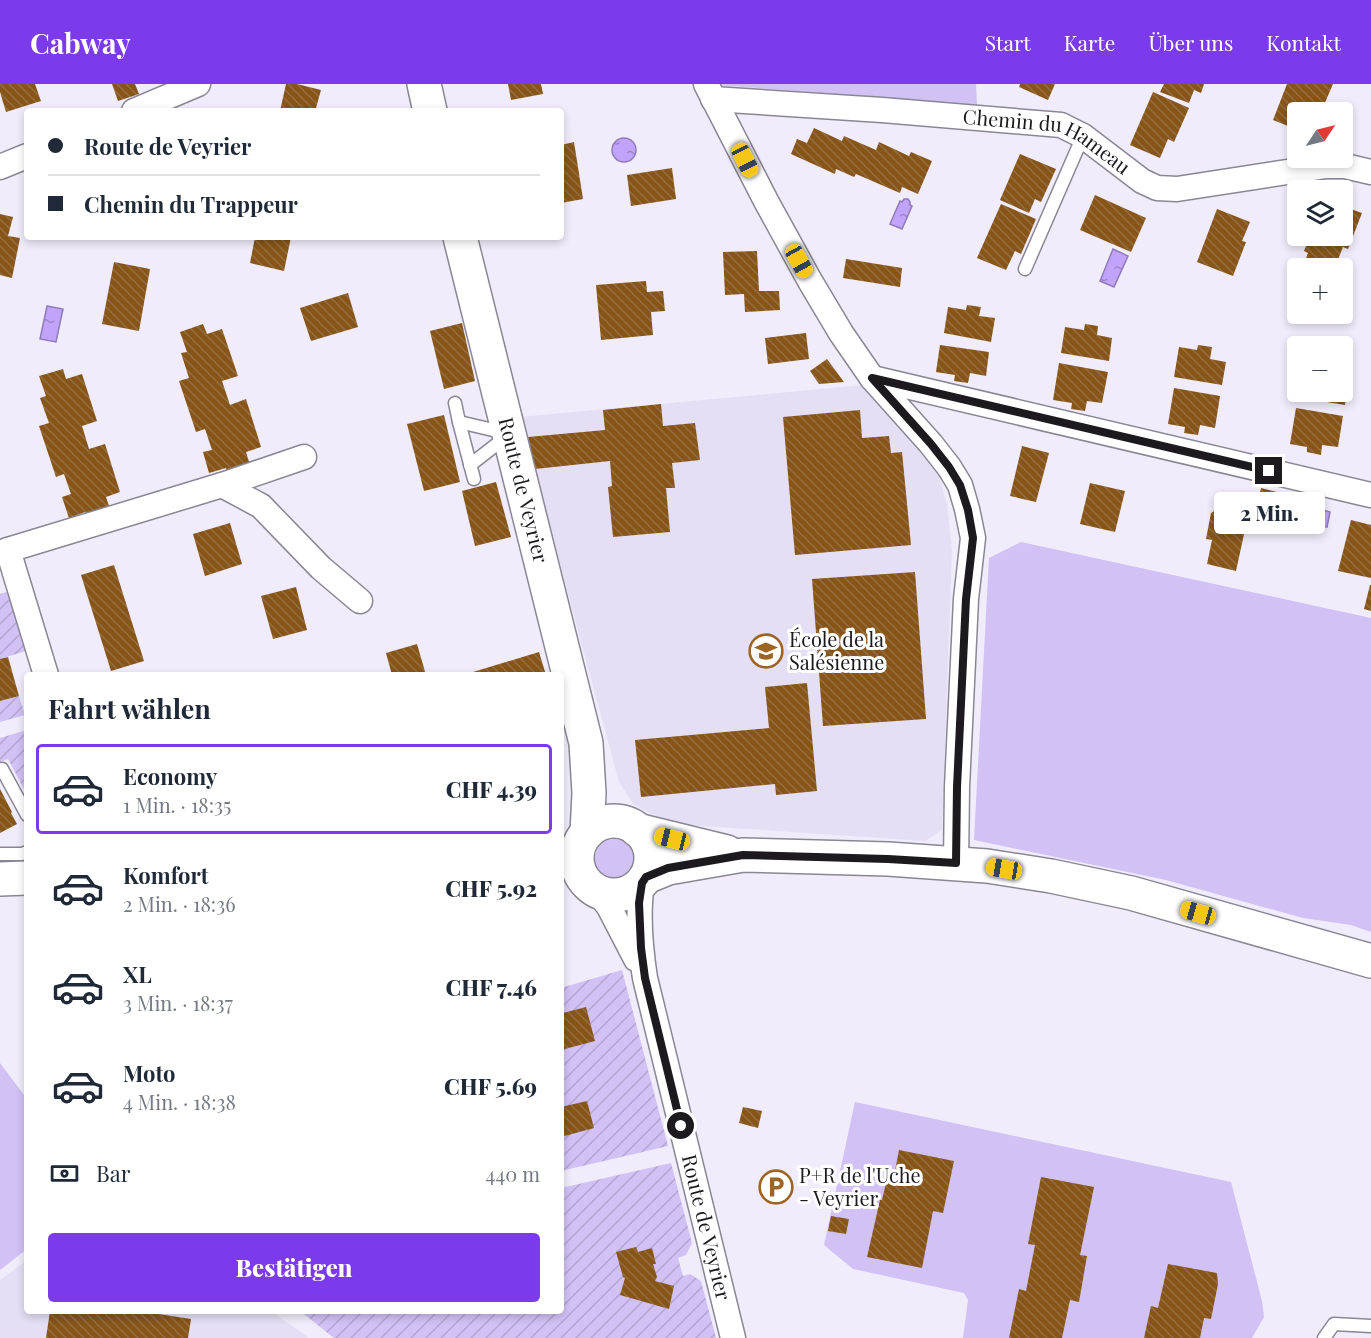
<!DOCTYPE html>
<html lang="de">
<meta charset="utf-8">
<style>
body{margin:0;font-family:"Playfair Display",serif;background:#f2f2f3;color:#1f2937;height:100vh;display:flex;flex-direction:column;font-size:22px;white-space:nowrap}
*{box-sizing:border-box;margin:0}
p{font-size:20px;color:#747a83}
.icon{flex:none;width:33px;height:33px;fill:none;stroke:currentColor;stroke-width:2;stroke-linecap:round;stroke-linejoin:round}
.map{position:relative;flex:1;overflow:hidden}
.drawer{position:absolute;left:24px;top:588px;width:540px;height:642px;display:flex;flex-direction:column;background:#fff;border-radius:6px;box-shadow:0 3px 9px #0003}
.drawer>*{flex:none}
.guide{position:absolute;left:24px;top:24px;width:540px;height:132px;border-radius:6px;box-shadow:0 3px 9px #0003;display:grid;align-content:center;height:132px;padding:0 24px;background:#fff}
.needle{width:39px;rotate:55deg}
.fabs{position:absolute;left:1287px;top:18px;display:grid;gap:12px}
.fabs a{display:grid;place-items:center;width:66px;height:66px;border-radius:6px;background:#fff;box-shadow:0 3px 9px #0003;font-size:30px}
.end{position:absolute;width:27px;height:27px;margin:-14px;border:8px solid #1c1a1f;background:#fff;box-shadow:0 0 0 3px #fff}
.from{border-radius:50%}
.bubble{position:absolute;height:42px;border-radius:6px;background:#fff;box-shadow:0 3px 9px #0003;font-size:20px;font-weight:800;line-height:42px;text-align:center}
.car{position:absolute;width:18px;height:36px;margin:-18px -9px;border-radius:8px;box-shadow:0 0 4px 2px #0007;background:linear-gradient(#f5c518 24%,#345 0 40%,#f5c518 0 76%,#345 0 86%,#f5c518 0)}
.guide b{display:flex;align-items:center;gap:21px;height:57px;font-size:22px}
.guide b+b{border-top:2px solid #e0e1e3}
.guide i{width:15px;height:15px;background:#1f2937}
ul{padding:0;list-style:none}
li{display:flex;align-items:center;gap:18px;height:90px;margin:0 12px 9px;padding:0 12px;border:3px solid transparent;border-radius:6px}
li div{flex:1}
li b{display:block;font-size:22px}
li em{font-style:normal;font-weight:800}
li.active{border-color:#7c3aed}
li>.icon{width:54px;height:54px;stroke-width:1.5}
h2{padding:0 24px;font-size:27px;line-height:72px}
.pay{display:flex;align-items:center;gap:15px;height:66px;padding:0 24px;font-size:22px}
.pay p{margin-inline-start:auto}
.button{display:flex;gap:12px;margin-top:auto;padding:12px 24px}
.button a{flex:1;height:69px;border-radius:6px;background:#7c3aed;color:#fff;font-size:24px;font-weight:800;line-height:69px;text-align:center}
header{display:flex;align-items:center;gap:36px;box-sizing:border-box;height:84px;padding:0 30px;background:#7c3aed;color:#fff}
header strong{font-size:28px}
nav{display:flex;gap:33px;margin-inline-start:auto;font-size:21px}
.map>svg:first-child{display:block}
.built{fill:#e5dff5}
.grass{fill:#d1c1f5}
.garden{fill:url(#garden-furrows)}
.water{fill:url(#water-ripples);stroke:#907bb8;stroke-width:1.5}
.building{fill:url(#building-back-hatch)}
.lines{fill:none;stroke-linecap:round;stroke-linejoin:round}
.lane-casing{stroke:#8a8794;stroke-width:15}
.street-casing{stroke:#8a8794;stroke-width:27}
.secondary-casing{stroke:#8a8794;stroke-width:36}
.lane{stroke:#fff;stroke-width:12}
.street{stroke:#fff;stroke-width:24}
.secondary{stroke:#fff;stroke-width:33}
.route{stroke:#1c1a1f;stroke-width:8}
.labels{text-anchor:middle;stroke-width:6;stroke-linejoin:round;paint-order:stroke}
.street-label{font-size:20px;fill:#1c1a1f;stroke:#fff}
.poi-label{font-size:20px;fill:#1c1a1f;stroke:#fff;text-anchor:start}
</style>
<header>
<strong>Cabway</strong>
<nav><a>Start</a><a>Karte</a><a>Über uns</a><a>Kontakt</a></nav>
</header>
<div class="map">
<svg width="1371" height="1254" viewBox="0 0 1371 1254">
<defs>
<pattern id="garden-furrows" width="10" height="10" patternUnits="userSpaceOnUse" patternTransform="scale(1.5)"><rect width="10" height="10" fill="#d1c1f5"/><path d="M-1 1l2-2M0 10L10 0M9 11l2-2" fill="none" stroke="#b3a5d2"/></pattern>
<pattern id="water-ripples" width="26" height="14" patternUnits="userSpaceOnUse" patternTransform="scale(1.5)"><rect width="26" height="14" fill="#c1a4f9"/><path d="M2 4q2-2 4 0t4 0M15 11q2-2 4 0t4 0" fill="none" stroke="#9c85c9"/></pattern>
<pattern id="building-back-hatch" width="6" height="6" patternUnits="userSpaceOnUse" patternTransform="scale(1.5)"><rect width="6" height="6" fill="#875518"/><path d="M-1 5l2 2M0 0l6 6M5-1l2 2" fill="none" stroke="#946e41"/></pattern>
</defs>
<rect width="100%" height="100%" fill="#f0ecfb"/>
<g class="built">
<path d="M863 301 937 386 947 420 952 466 942 746 925 757 673 740 634 721 619 698 520 333Z"/>
<path d="M27 1176V1227H271L309 1254H0V1196Z"/>
</g>
<g class="grass">
<path d="M717 0H976L977 21 717 1Z"/>
<path d="M1021 458 1371 534V848L1351 841 1303 834 1166 796 974 756 989 474Z"/>
<circle cx="615" cy="775" r="20"/>
<path d="M0 979 27 1015V1165L0 1186Z"/>
<path d="M855 1018 1231 1098 1262 1217 1264 1233 1252 1254H963L968 1216 964 1209 853 1185 824 1161Z"/>
</g>
<g class="garden">
<path d="M10 507 29 566 0 575V510Z"/>
<path d="M19 612 25 631 0 638V617Z"/>
<path d="M27 646V711L8 675 0 678V654Z"/>
<path d="M622 886 668 1062 561 1087V904Z"/>
<path d="M671 1079 692 1159 686 1171 678 1174 683 1192 690 1190 701 1197 716 1254H334L300 1227H561V1104Z"/>
</g>
<g class="water">
<circle cx="624" cy="66" r="12"/>
<path d="M904 115H908L910 118V121L912 122 902 145 890 140 900 117 902 118Z"/>
<path d="M1113 165 1128 172 1114 203 1100 197Z"/>
<path d="M47 222 63 225 56 258 40 255Z"/>
<path d="M1298 419 1330 428 1327 443 1294 435Z"/>
</g>
<g class="building">
<path d="M0 0H35L41 17 6 28 0 8Z"/>
<path d="M112 0H135L139 10 118 17Z"/>
<path d="M286 0H297L321 6 316 24 326 27H280Z"/>
<path d="M508 0H541L543 10 511 16Z"/>
<path d="M1020 0H1055L1048 16 1019 3Z"/>
<path d="M1164 0H1204L1201 9 1194 6 1189 19 1160 8Z"/>
<path d="M1287 0H1333L1321 28H1298V46L1273 36Z"/>
<path d="M1153 8 1189 24 1174 58 1168 55 1160 74 1130 61Z"/>
<path d="M814 44 842 57 844 52 876 66 879 58 909 72 911 68 932 77 918 110 902 103 900 109 856 90 854 93 836 85 835 90 791 70 797 55 807 59Z"/>
<path d="M574 58 583 115 561 119V61Z"/>
<path d="M1020 70 1056 85 1041 118 1035 115 1029 129 1000 116Z"/>
<path d="M672 84 676 115 631 122 627 91Z"/>
<path d="M1095 111 1146 134 1131 168 1080 146Z"/>
<path d="M1001 120 1036 135 1021 170 1015 167 1006 186 977 174Z"/>
<path d="M1342 122 1362 129 1348 165 1343 163 1337 178 1344 181 1342 184H1302L1308 169 1304 167 1310 152H1342Z"/>
<path d="M1217 125 1250 138 1242 157 1246 158 1233 192 1197 178Z"/>
<path d="M0 130 13 133 8 152 20 154 12 194 0 191Z"/>
<path d="M255 153H291L284 187 250 179Z"/>
<path d="M757 167 759 207H779L780 226 745 228 744 210 725 211 723 168Z"/>
<path d="M846 175 902 184 900 203 843 194Z"/>
<path d="M114 178 150 185 139 247 102 240Z"/>
<path d="M646 197 647 208 663 207 665 227 651 228 653 251 601 256 596 201Z"/>
<path d="M1297 197H1298V223L1289 220Z"/>
<path d="M348 209 358 243 311 257 300 224Z"/>
<path d="M967 221 981 223 979 232 995 234 991 258 944 249 948 223 966 226Z"/>
<path d="M462 239 475 297 444 305 430 247Z"/>
<path d="M203 240 207 250 222 245 238 292 222 297 230 321 246 315 261 363 246 368 250 381 227 388 226 384 209 389 203 368 212 366 205 345 196 348 179 297 189 294 181 269 187 268 180 248Z"/>
<path d="M1085 240 1098 242 1097 251 1112 254 1109 277 1061 269 1065 243 1084 246Z"/>
<path d="M806 249 809 275 768 280 765 254Z"/>
<path d="M940 261 989 268 986 292 970 289 968 299 954 297 955 291 936 288Z"/>
<path d="M1198 261 1212 263 1210 275 1226 278 1222 301 1174 293 1179 263 1197 266Z"/>
<path d="M827 275 844 298 819 300 810 287Z"/>
<path d="M1059 279 1108 288 1102 319 1087 317 1085 327 1071 325 1072 319 1053 316Z"/>
<path d="M63 285 66 295 82 290 97 337 82 342 89 365 105 360 120 408 106 413 110 425 86 433 85 428 69 434 62 413 71 410 64 390 56 393 39 342 49 339 40 314 46 312 39 292Z"/>
<path d="M1342 297 1348 298 1345 321 1297 313 1298 308H1342Z"/>
<path d="M1174 304 1220 312 1215 344 1200 341 1198 351 1184 349 1185 343 1168 340Z"/>
<path d="M661 320 663 342 695 339 700 376 672 379 675 404H666L670 448 613 453 608 403 612 402 610 377 535 385 528 353 605 346 603 326Z"/>
<path d="M1296 324 1343 332 1338 363 1322 361 1321 371 1307 368V363L1290 360Z"/>
<path d="M860 326 862 354 889 352 891 369 902 368 911 461 795 471 783 333Z"/>
<path d="M444 331 460 398 424 407 407 340Z"/>
<path d="M1022 362 1049 369 1036 418 1010 412Z"/>
<path d="M496 398 511 453 475 462 462 407Z"/>
<path d="M1090 399 1125 407 1115 448 1080 440Z"/>
<path d="M1261 404 1281 409 1274 439 1255 434 1253 443 1246 441 1236 487 1207 480 1212 456 1206 455 1211 429 1219 424 1223 410 1258 418Z"/>
<path d="M1351 436 1371 441V494L1338 487Z"/>
<path d="M230 439 242 480 205 492 193 450Z"/>
<path d="M114 481 144 577 111 587 81 491Z"/>
<path d="M915 488 926 635 823 642 812 495Z"/>
<path d="M1370 501H1371V527L1364 525Z"/>
<path d="M296 503 307 546 273 555 261 512Z"/>
<path d="M417 560 426 591H392L386 569Z"/>
<path d="M539 568 546 591H474L473 588Z"/>
<path d="M8 573 19 612 0 617V575Z"/>
<path d="M807 599 817 707 776 711 775 700 641 713 635 656 769 644 765 603Z"/>
<path d="M0 705 12 728 11 729 17 740 0 749Z"/>
<path d="M562 923 563 929 586 923 595 957 561 966Z"/>
<path d="M587 1017 594 1044 561 1053V1023Z"/>
<path d="M743 1023 762 1027 758 1044 739 1039Z"/>
<path d="M899 1066 954 1077 943 1129 933 1127 922 1184 867 1173 880 1116H882L887 1095 893 1097Z"/>
<path d="M1041 1093 1094 1103 1080 1171 1087 1172 1079 1218 1070 1216 1062 1254H1009L1019 1205 1026 1207 1035 1161 1028 1160Z"/>
<path d="M831 1132 849 1135 846 1150 828 1147Z"/>
<path d="M636 1163 638 1168 652 1164 656 1180H653L657 1193 655 1197 674 1202 669 1225 620 1211 625 1194 623 1193 616 1168Z"/>
<path d="M1168 1180 1217 1189 1218 1200 1211 1235 1204 1234 1200 1254H1144L1151 1222 1158 1224Z"/>
<path d="M50 1227H139L191 1235 188 1254H46Z"/>
</g>
<g class="lines">
<g class="lane-casing">
<g id="lane">
<path d="M1025 185 1083 52"/>
<path d="M455 319 459 338 474 395"/>
<path d="M459 338 510 350 470 381"/>
<path d="M2 685 27 731"/>
<path d="M0 770H22L27 768"/>
<path d="M1324 1254 1334 1240 1371 1242"/>
</g>
</g>
<g class="street-casing">
<g id="street">
<path d="M706 0 766 117 810 197 841 249 872 294 931 360 949 383 960 401 967 425 973 454 966 515 957 703 956 779"/>
<path id="s1" d="M713 15 882 26 1061 41 1083 52 1142 97 1157 104 1177 105 1326 82H1345L1371 88"/>
<path d="M134 27 198 0"/>
<path d="M0 83 27 72"/>
<path d="M872 294 1371 411"/>
<path d="M222 401 261 422 321 484 360 517"/>
<path d="M8 466 222 401 304 373"/>
<path d="M0 469 8 466 46 591"/>
<path id="s2" d="M642 799C637 831 640 862 645 894L733 1254"/>
<path d="M597 807 609 823 636 875"/>
</g>
</g>
<g class="secondary-casing">
<g id="secondary">
<path d="M424 0 430 27"/>
<path id="s3" d="M460 153 586 659 589 709 587 749"/>
<circle cx="614" cy="774" r="37"/>
<path d="M637 746 727 768"/>
<path d="M646 793 668 784 743 771 888 775 987 782 1051 792 1131 809 1371 877"/>
<path d="M0 795 27 794"/>
</g>
</g>
<use href="#lane" class="lane"/>
<use href="#street" class="street"/>
<use href="#secondary" class="secondary"/>
</g>
<g class="lines">
<path class="route" d="M681 1042 645 894 641 864 639 819 642 799 646 793 668 784 743 771 888 775 956 779 957 703 966 515 973 454 968 426 960 401 949 383 931 360 872 294 1269 387"/>
</g>
<defs>
<g id="school-ring" transform="scale(1.725)"><circle r="9.5" fill="#fff" stroke="#9d6422" stroke-width="1.5"/><path d="M0-5L7-2L0 1L-7-2ZM-4 1L0 2.5L4 1V4Q0 6-4 4Z" fill="#9d6422"/></g>
<g id="parking-ring" transform="scale(1.725)"><circle r="9.5" fill="#fff" stroke="#9d6422" stroke-width="1.5"/><path d="M-3.5-5.5H1a3.5 3.5 0 0 1 0 7H-1V5.5H-3.5ZM-1-3.4V-.6H.8a1.4 1.4 0 0 0 0-2.8Z" fill="#9d6422"/></g>
</defs>
<g fill-rule="evenodd">
<use href="#school-ring" x="766" y="567"/>
<use href="#parking-ring" x="776" y="1103"/>
</g>
<g class="labels">
<g class="street-label">
<text dy="7" stroke="none"><textPath href="#s1" startOffset="340">Chemin du Hameau</textPath></text>
<text dy="7" stroke="none"><textPath href="#s3" startOffset="261">Route de Veyrier</textPath></text>
<text dy="7" stroke="none"><textPath href="#s2" startOffset="352">Route de Veyrier</textPath></text>
</g>
<g class="poi-label">
<text x="789" y="563">École de la<tspan x="789" dy="23">Salésienne</tspan></text>
<text x="799" y="1099">P+R de l'Uche<tspan x="799" dy="23">- Veyrier</tspan></text>
</g>
</g>
</svg>
<div class="fabs">
<a><svg class="needle" viewBox="-14 -14 28 28"><path d="M0-13l5 13h-10z" fill="#e53935"/><path d="M0 13l5-13h-10z" fill="#747a83"/></svg></a>
<a><svg class="icon" aria-label="layers" viewBox="0 0 24 24"><path d="M12 4l9 5-9 5-9-5zM3 14l9 5 9-5"/></svg></a>
<a>+</a>
<a>−</a>
</div>
<i class="end from" style="left:681px;top:1042px"></i>
<i class="end" style="left:1269px;top:387px"></i>
<div class="bubble" style="left:1214px;top:408px;width:111px">2 Min.</div>
<i class="car" style="left:745px;top:76px;rotate:153deg"></i>
<i class="car" style="left:799px;top:177px;rotate:151deg"></i>
<i class="car" style="left:672px;top:755px;rotate:284deg"></i>
<i class="car" style="left:1004px;top:785px;rotate:280deg"></i>
<i class="car" style="left:1198px;top:829px;rotate:286deg"></i>
<div class="guide">
<b><i class="from"></i>Route de Veyrier</b>
<b><i></i>Chemin du Trappeur</b>
</div>
<section class="drawer">
<h2>Fahrt wählen</h2>
<ul>
<li class="active"><svg class="icon" aria-label="car" viewBox="0 0 24 24"><path d="M5 17H2v-5l4-1 3-4h7l3 4 3 1v5h-3M9 17h6M6 11h13"/><circle cx="7" cy="17" r="2"/><circle cx="17" cy="17" r="2"/></svg><div><b>Economy</b><p>1 Min. · 18:35</p></div><em>CHF 4.39</em></li>
<li><svg class="icon" aria-label="car" viewBox="0 0 24 24"><path d="M5 17H2v-5l4-1 3-4h7l3 4 3 1v5h-3M9 17h6M6 11h13"/><circle cx="7" cy="17" r="2"/><circle cx="17" cy="17" r="2"/></svg><div><b>Komfort</b><p>2 Min. · 18:36</p></div><em>CHF 5.92</em></li>
<li><svg class="icon" aria-label="car" viewBox="0 0 24 24"><path d="M5 17H2v-5l4-1 3-4h7l3 4 3 1v5h-3M9 17h6M6 11h13"/><circle cx="7" cy="17" r="2"/><circle cx="17" cy="17" r="2"/></svg><div><b>XL</b><p>3 Min. · 18:37</p></div><em>CHF 7.46</em></li>
<li><svg class="icon" aria-label="car" viewBox="0 0 24 24"><path d="M5 17H2v-5l4-1 3-4h7l3 4 3 1v5h-3M9 17h6M6 11h13"/><circle cx="7" cy="17" r="2"/><circle cx="17" cy="17" r="2"/></svg><div><b>Moto</b><p>4 Min. · 18:38</p></div><em>CHF 5.69</em></li>
</ul>
<div class="pay"><svg class="icon" aria-label="cash" viewBox="0 0 24 24"><path d="M3 7h18v10H3z"/><circle cx="12" cy="12" r="2"/></svg>Bar<p>440 m</p></div>
<div class="button"><a>Bestätigen</a></div>
</section>
</div>
